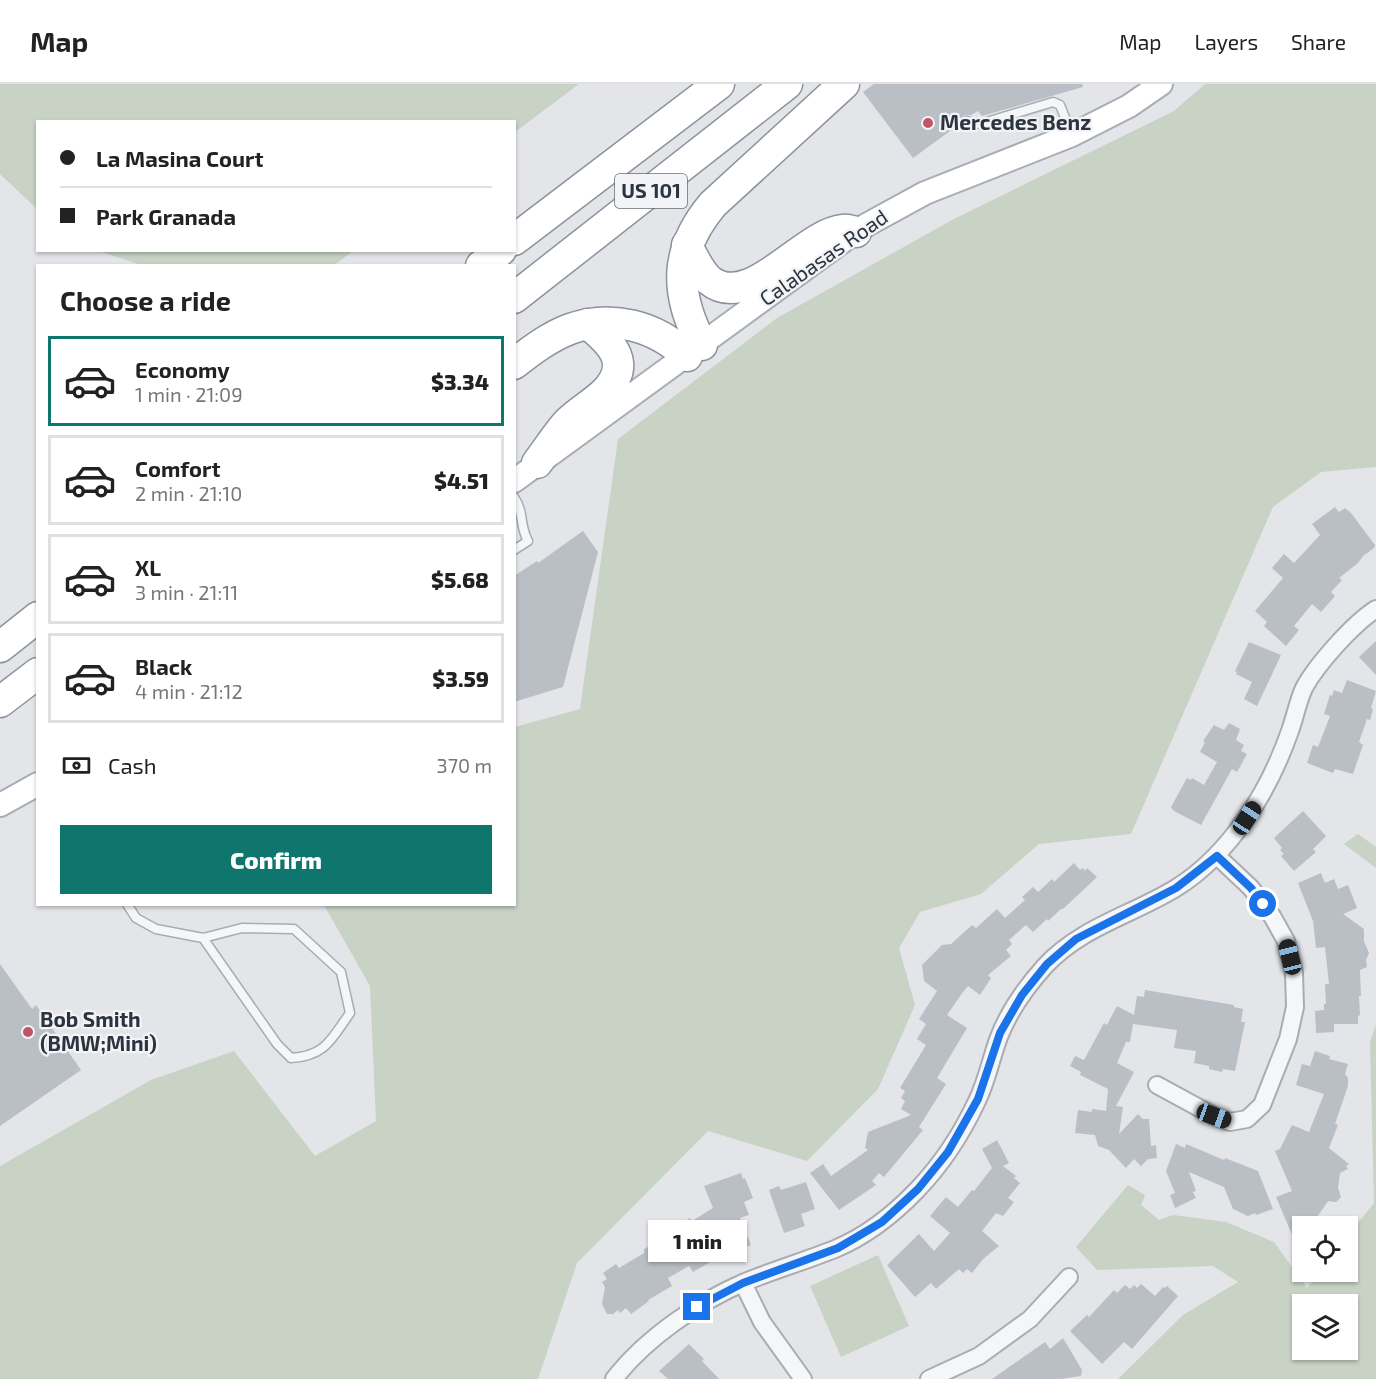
<!DOCTYPE html>
<meta charset="utf-8">
<style>
body{margin:0;font-family:"Exo 2",sans-serif;background:#f6f6f6;color:#222;height:100vh;display:flex;flex-direction:column;font-size:22px;white-space:nowrap}
*{box-sizing:border-box;margin:0}
p{font-size:20px;color:#767676}
.icon{flex:none;width:33px;height:33px;fill:none;stroke:currentColor;stroke-width:2;stroke-linecap:round;stroke-linejoin:round}
.map{position:relative;flex:1;overflow:hidden}
.details{position:absolute;left:36px;top:180px;width:480px;height:642px;display:flex;flex-direction:column;background:#fff;border-radius:0px;box-shadow:0 2px 4px #0004}
.details>*{flex:none}
.banner{position:absolute;left:36px;top:36px;width:480px;height:132px;border-radius:0px;box-shadow:0 2px 4px #0004;display:grid;align-content:center;height:132px;padding:0 24px;background:#fff}
.buttons{position:absolute;left:1292px;top:1132px;display:grid;gap:12px}
.buttons a{display:grid;place-items:center;width:66px;height:66px;border-radius:0px;background:#fff;box-shadow:0 2px 4px #0004;font-size:30px}
.end{position:absolute;width:27px;height:27px;margin:-14px;border:8px solid #1a73e8;background:#fff;box-shadow:0 0 0 3px #fff}
.from{border-radius:50%}
.bubble{position:absolute;height:42px;border-radius:0px;background:#fff;box-shadow:0 2px 4px #0004;font-size:20px;font-weight:800;line-height:42px;text-align:center}
.car{position:absolute;width:18px;height:36px;margin:-18px -9px;border-radius:8px;box-shadow:0 0 4px 2px #0007;background:linear-gradient(#222 24%,#8ab4d8 0 40%,#222 0 76%,#8ab4d8 0 86%,#222 0)}
.banner b{display:flex;align-items:center;gap:21px;height:57px;font-size:22px}
.banner b+b{border-top:2px solid #e0e0e0}
.banner i{width:15px;height:15px;background:#222}
ul{padding:0;list-style:none}
li{display:flex;align-items:center;gap:18px;height:90px;margin:0 12px 9px;padding:0 12px;border:3px solid #e0e0e0;border-radius:0px}
li div{flex:1}
li b{display:block;font-size:22px}
li em{font-style:normal;font-weight:800}
li.selected{border-color:#0f766e}
li>.icon{width:54px;height:54px;stroke-width:1.5}
h2{padding:0 24px;font-size:27px;line-height:72px}
.pay{display:flex;align-items:center;gap:15px;height:66px;padding:0 24px;font-size:22px}
.pay p{margin-inline-start:auto}
.action{display:flex;gap:12px;margin-top:auto;padding:12px 24px}
.action a{flex:1;height:69px;border-radius:0px;background:#0f766e;color:#fff;font-size:24px;font-weight:800;line-height:69px;text-align:center}
header{display:flex;align-items:center;gap:36px;box-sizing:border-box;height:84px;padding:0 30px;background:#fff;border-bottom:2px solid #e0e0e0}
header strong{font-size:28px}
nav{display:flex;gap:33px;margin-inline-start:auto;font-size:21px}
.map>svg:first-child{display:block}
.green{fill:#c8d2c5;fill-rule:evenodd}
.building{fill:#babfc6}
.lines{fill:none;stroke-linecap:round;stroke-linejoin:round}
.service-casing{stroke:#a8acb3;stroke-width:11}
.minor-casing{stroke:#a8acb3;stroke-width:20}
.secondary-casing{stroke:#a8acb3;stroke-width:26}
.motorway-casing{stroke:#8b939e;stroke-width:33}
.service{stroke:#f5f6f8;stroke-width:8}
.minor{stroke:#f5f6f8;stroke-width:16}
.secondary{stroke:#fff;stroke-width:22}
.motorway{stroke:#fff;stroke-width:30}
.route{stroke:#1a73e8;stroke-width:8}
.poi-dot{fill:#c05568;stroke:#f2f4f7;stroke-width:2}
.labels{text-anchor:middle;stroke-width:4.5;stroke-linejoin:round;paint-order:stroke}
.shield{fill:#f2f4f7;stroke:#676e77;stroke-width:1.5}
.shield-label{font-size:20px;font-weight:bold;fill:#2c3440}
.poi-label{font-size:21px;font-weight:bold;fill:#2c3440;stroke:#f2f4f7;text-anchor:start}
.street-label{font-size:21px;fill:#2c3440;stroke:#f2f4f7}
</style>
<header>
<strong>Map</strong>
<nav><a>Map</a><a>Layers</a><a>Share</a></nav>
</header>
<div class="map">
<svg width="1376" height="1295" viewBox="0 0 1376 1295">
<rect width="100%" height="100%" fill="#e3e5e9"/>
<g class="green">
<path d="M0 0H579L515 48 514 38H38L37 125 0 90Z"/>
<path d="M1205 0H1376V383L1321 388 1273 423 1131 750 1039 760 981 810 920 828 899 864 915 921 878 1005 807 1077 708 1047 577 1179 538 1295H0V1082L151 996 234 967 315 1072 376 1037 370 902 324 821 514 820 515 643 580 625 618 355 777 234 952 136 1174 27Z"/>
<path d="M99 167H353L333 182 141 181Z"/>
<path d="M1358 750 1376 763V784L1344 760Z"/>
<path d="M1376 941V1295H1118L1183 1231 1238 1198 1213 1182 1097 1186 1076 1163 1128 1101 1145 1111 1141 1121 1159 1136 1173 1131 1226 1138 1274 1158 1307 1204 1320 1188H1347V1153L1374 1119 1370 958ZM1302 1221H1347V1266H1302Z"/>
<path d="M878 1171 909 1242 841 1273 810 1202Z"/>
</g>
<g class="building">
<path d="M874 0H1082L1083 3 982 32 978 27 971 31H965L961 35V39L913 74 863 8Z"/>
<path d="M1335 423 1339 428 1345 424 1351 429 1375 461 1374 464 1363 472 1358 479 1339 494 1342 496 1331 508 1335 512 1321 528 1312 520 1294 542 1299 546 1286 562 1264 542 1267 538 1255 527 1283 494 1272 484 1284 470 1294 479 1320 451 1312 440Z"/>
<path d="M583 447 598 468 563 603 514 618V492L537 477 538 479Z"/>
<path d="M1376 557V591L1359 573Z"/>
<path d="M1249 558 1281 571 1257 622 1244 615 1252 598 1236 590 1237 588 1235 587Z"/>
<path d="M1347 596 1376 607 1371 624 1373 625 1370 636 1367 635 1359 658 1363 661 1353 690 1335 685 1333 689 1307 679 1313 661 1318 663 1330 632 1324 630 1330 611 1332 612 1334 606 1342 609Z"/>
<path d="M1229 639 1240 645 1236 656 1244 661 1241 667 1247 670 1237 688 1232 685 1201 741 1174 727 1171 723 1187 694 1191 696 1192 694 1204 701 1217 678 1200 668 1205 658 1203 657 1214 641 1224 646Z"/>
<path d="M1303 727 1326 752 1313 765 1316 768 1294 787 1281 772 1284 770 1280 766 1282 764 1274 754Z"/>
<path d="M1074 779 1080 786 1083 784 1085 787 1087 784 1097 793 1063 825H1061L1048 837 1047 835 1033 848 1026 841 1009 856 1012 860 1006 866 1011 872 988 891 991 894 980 911 968 902 963 908 947 931 967 944 937 994 946 1000 919 1043 923 1046 884 1093 879 1089 872 1097 876 1101 839 1126 810 1089 823 1080 831 1092 868 1066 865 1064 868 1048 911 1031 901 1025 905 1017 901 1014 905 1007 900 1004 926 961 917 955 926 940 919 935 937 907 924 897 922 881 942 861 951 860 972 841 976 844 997 825 1005 834 1025 816 1022 813 1033 803 1038 808 1052 795 1054 798Z"/>
<path d="M1321 789 1325 799 1334 795 1338 805 1348 801 1357 824 1343 830 1364 845V857L1369 869 1366 876 1367 883 1360 886 1361 912H1359L1360 931 1358 932V940H1334V948L1316 949 1315 927 1324 926V920H1326L1325 900H1329L1325 863 1316 864 1313 837 1298 799Z"/>
<path d="M0 880 32 925 36 921 81 986 0 1042Z"/>
<path d="M1145 906 1234 921V923L1243 925 1241 938H1245L1235 987 1223 985 1222 988 1209 985V982L1194 979 1196 967 1174 964 1177 946 1133 940 1130 958H1126L1117 979 1134 988 1116 1022 1123 1023 1119 1050 1138 1030 1143 1035H1149L1151 1062 1156 1061 1157 1074 1148 1075 1141 1082 1134 1075 1126 1084 1109 1066 1098 1062 1095 1051 1075 1049 1078 1026 1092 1028V1025L1106 1027 1108 1005 1080 991 1081 988 1070 982 1075 972 1084 976 1104 939 1107 941 1117 922 1134 931 1137 912 1144 913Z"/>
<path d="M1315 967 1330 972 1329 975 1348 980 1345 990 1348 994V1002L1335 1040 1338 1041 1329 1064 1349 1080 1346 1082 1348 1085 1340 1089 1338 1104 1341 1113 1336 1118 1328 1117 1317 1133 1318 1143H1302V1152L1293 1153 1276 1113 1292 1107 1275 1067 1280 1065 1292 1041 1309 1048 1324 1010 1296 1001 1302 980 1310 982Z"/>
<path d="M997 1056 1009 1079 1003 1082 1016 1092 1014 1094 1020 1099 1008 1114 1014 1118 1003 1132 996 1129 982 1147 999 1162 983 1175 972 1189 967 1185 963 1189 959 1185 936 1205 931 1199 915 1213 887 1181 919 1150 934 1167 950 1149 930 1132 946 1113 958 1123 972 1106 974 1107 992 1084 982 1065Z"/>
<path d="M1176 1060 1185 1064 1186 1060 1224 1076 1225 1074 1258 1087 1273 1125 1256 1131 1255 1129 1248 1132 1233 1125 1224 1103 1189 1088 1196 1107 1193 1108 1196 1114 1175 1124 1170 1111 1175 1109 1166 1087Z"/>
<path d="M741 1089 743 1095 745 1094 753 1114 744 1118 749 1131 740 1134 751 1161 732 1169 731 1166 693 1188 689 1182 668 1194 672 1202 648 1216 649 1217 631 1230 626 1224 620 1229 618 1226 613 1230H607L602 1220 605 1203 602 1198 607 1195 603 1189 616 1180 619 1184 644 1169V1165L650 1162 652 1164 671 1152 670 1150 682 1143 680 1140 690 1134 692 1137 713 1124 704 1102Z"/>
<path d="M806 1098 815 1125 801 1130 805 1142 784 1149 769 1106 779 1102 781 1106Z"/>
<path d="M1141 1200 1155 1212 1163 1203 1165 1204 1167 1202 1178 1212 1132 1265 1124 1258 1102 1280 1070 1247 1087 1231 1089 1233 1114 1206 1117 1209 1125 1201 1130 1205 1134 1201 1137 1204Z"/>
<path d="M1063 1254 1082 1286 1081 1292 1061 1295H992L1045 1258 1050 1265Z"/>
<path d="M689 1260 704 1275 702 1277 719 1295H668L659 1287Z"/>
</g>
<g class="lines">
<g class="service-casing">
<g id="service">
<path d="M967 37 980 40 1053 18 1060 21 1072 51"/>
<path d="M514 413C525 430 519 441 528 457L514 466"/>
<path d="M127 820 136 834 156 845 203 854 242 844 294 845 341 888 350 929C332 954 326 972 291 974L277 960 203 854"/>
</g>
</g>
<g class="minor-casing">
<g id="minor">
<path d="M1157 1001 1214 1032 1230 1038 1247 1035 1262 1021 1288 955 1295 923 1294 889 1286 857 1272 832 1251 804 1217 772"/>
<path d="M743 1199 762 1238 803 1295"/>
<path d="M614 1295C645 1255 698 1218 745 1198 774 1186 805 1177 835 1165 866 1152 894 1130 917 1106 942 1080 962 1049 977 1017 987 997 991 974 999 953 1009 927 1027 902 1045 882 1081 843 1132 831 1176 804 1205 786 1228 761 1247 733 1266 706 1279 678 1290 647 1295 633 1298 617 1304 604 1317 580 1353 540 1376 525"/>
<path d="M929 1295 979 1272 1030 1235 1069 1193"/>
</g>
</g>
<g class="secondary-casing">
<g id="secondary">
<path d="M514 397 861 144 925 109 1072 51 1129 22 1161 0"/>
<path d="M0 721 38 700"/>
</g>
</g>
<g class="motorway-casing">
<g id="motorway">
<path d="M514 156 719 0"/>
<path d="M687 161C693 173 699 187 709 196 749 229 803 150 843 146 847 145 852 147 856 148"/>
<path d="M481 182 501 166"/>
<path d="M514 214 787 0"/>
<path d="M702 261C674 209 674 166 713 120L844 0"/>
<path d="M514 280C532 266 549 253 570 245 612 230 656 242 687 272"/>
<path d="M537 379C547 366 557 350 568 338 579 327 594 319 605 308 632 280 613 260 588 240"/>
<path d="M0 563 38 533"/>
<path d="M0 618 38 589"/>
</g>
</g>
<use href="#service" class="service"/>
<use href="#minor" class="minor"/>
<use href="#secondary" class="secondary"/>
<use href="#motorway" class="motorway"/>
</g>
<g class="lines">
<path class="route" d="M697 1223 743 1199 838 1164 882 1138 918 1105 948 1068 978 1015 1000 949 1022 911 1047 880 1076 855 1176 804 1217 772 1251 804 1263 820"/>
</g>
<g class="poi-dot">
<circle cx="928" cy="39" r="6"/>
<circle cx="28" cy="948" r="6"/>
</g>
<g class="labels">
<rect class="shield" x="615" y="90" width="72" height="34" rx="4.5"/>
<g class="shield-label">
<text x="651" y="114">US 101</text>
</g>
<g class="poi-label">
<text x="940" y="46">Mercedes Benz</text>
<text x="40" y="943">Bob Smith<tspan x="40" dy="24">(BMW;Mini)</tspan></text>
</g>
<g class="street-label">
<text transform="translate(824 174) rotate(-35)" y="7">Calabasas Road</text>
</g>
</g>
</svg>
<div class="buttons">
<a><svg class="icon" aria-label="locate" viewBox="0 0 24 24"><circle cx="12" cy="12" r="6"/><path d="M12 2v4M12 18v4M2 12h4M18 12h4"/></svg></a>
<a><svg class="icon" aria-label="layers" viewBox="0 0 24 24"><path d="M12 4l9 5-9 5-9-5zM3 14l9 5 9-5"/></svg></a>
</div>
<i class="end from" style="left:1263px;top:820px"></i>
<i class="end" style="left:697px;top:1223px"></i>
<div class="bubble" style="left:648px;top:1136px;width:99px">1 min</div>
<i class="car" style="left:1247px;top:734px;rotate:33deg"></i>
<i class="car" style="left:1290px;top:873px;rotate:346deg"></i>
<i class="car" style="left:1214px;top:1032px;rotate:110deg"></i>
<div class="banner">
<b><i class="from"></i>La Masina Court</b>
<b><i></i>Park Granada</b>
</div>
<section class="details">
<h2>Choose a ride</h2>
<ul>
<li class="selected"><svg class="icon" aria-label="car" viewBox="0 0 24 24"><path d="M5 17H2v-5l4-1 3-4h7l3 4 3 1v5h-3M9 17h6M6 11h13"/><circle cx="7" cy="17" r="2"/><circle cx="17" cy="17" r="2"/></svg><div><b>Economy</b><p>1 min · 21:09</p></div><em>$3.34</em></li>
<li><svg class="icon" aria-label="car" viewBox="0 0 24 24"><path d="M5 17H2v-5l4-1 3-4h7l3 4 3 1v5h-3M9 17h6M6 11h13"/><circle cx="7" cy="17" r="2"/><circle cx="17" cy="17" r="2"/></svg><div><b>Comfort</b><p>2 min · 21:10</p></div><em>$4.51</em></li>
<li><svg class="icon" aria-label="car" viewBox="0 0 24 24"><path d="M5 17H2v-5l4-1 3-4h7l3 4 3 1v5h-3M9 17h6M6 11h13"/><circle cx="7" cy="17" r="2"/><circle cx="17" cy="17" r="2"/></svg><div><b>XL</b><p>3 min · 21:11</p></div><em>$5.68</em></li>
<li><svg class="icon" aria-label="car" viewBox="0 0 24 24"><path d="M5 17H2v-5l4-1 3-4h7l3 4 3 1v5h-3M9 17h6M6 11h13"/><circle cx="7" cy="17" r="2"/><circle cx="17" cy="17" r="2"/></svg><div><b>Black</b><p>4 min · 21:12</p></div><em>$3.59</em></li>
</ul>
<div class="pay"><svg class="icon" aria-label="cash" viewBox="0 0 24 24"><path d="M3 7h18v10H3z"/><circle cx="12" cy="12" r="2"/></svg>Cash<p>370 m</p></div>
<div class="action"><a>Confirm</a></div>
</section>
</div>
